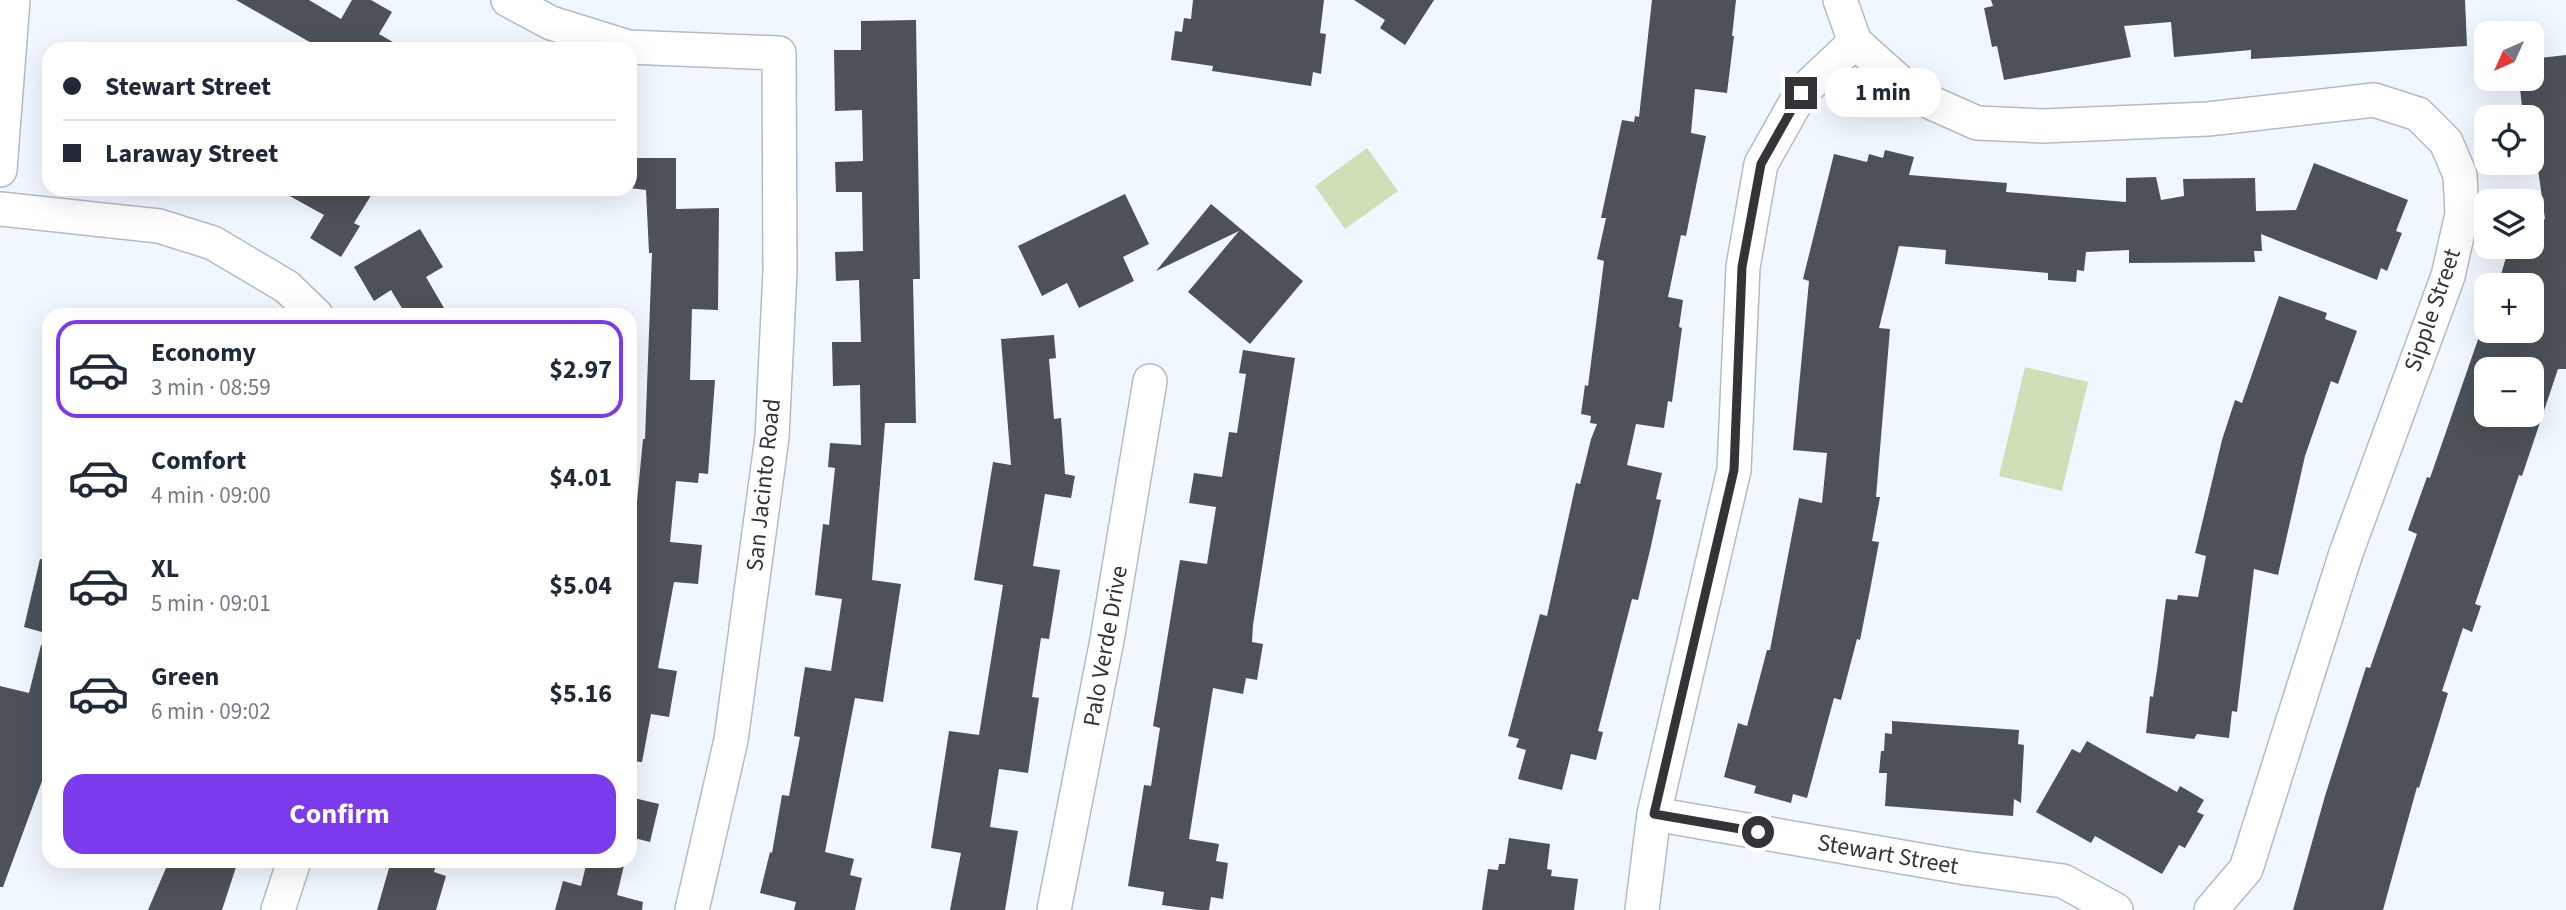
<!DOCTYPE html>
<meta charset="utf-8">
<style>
body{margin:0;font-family:"Source Sans 3",sans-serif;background:#f6f6f7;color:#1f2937;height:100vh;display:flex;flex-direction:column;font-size:26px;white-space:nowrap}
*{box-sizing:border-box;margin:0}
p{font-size:23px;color:#747a83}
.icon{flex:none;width:38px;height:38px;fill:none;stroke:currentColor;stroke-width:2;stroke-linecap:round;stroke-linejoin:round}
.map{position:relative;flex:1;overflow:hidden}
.panel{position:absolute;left:42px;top:308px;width:595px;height:560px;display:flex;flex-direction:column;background:#fff;border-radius:21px;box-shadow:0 7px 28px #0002}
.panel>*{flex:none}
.top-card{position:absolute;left:42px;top:42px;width:595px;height:154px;border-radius:21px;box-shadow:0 7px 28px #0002;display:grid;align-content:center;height:154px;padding:0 21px;background:#fff}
.needle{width:46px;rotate:225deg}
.tools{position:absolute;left:2474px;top:21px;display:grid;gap:14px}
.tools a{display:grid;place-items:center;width:70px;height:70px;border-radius:14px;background:#fff;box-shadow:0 7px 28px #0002;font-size:35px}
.end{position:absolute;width:32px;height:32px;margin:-16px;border:9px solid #323437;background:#fff;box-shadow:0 0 0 4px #fff}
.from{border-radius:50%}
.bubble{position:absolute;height:49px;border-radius:21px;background:#fff;box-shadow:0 7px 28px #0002;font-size:23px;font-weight:700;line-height:49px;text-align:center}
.top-card b{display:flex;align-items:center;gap:24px;height:66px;font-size:26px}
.top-card b+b{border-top:2px solid #e0e1e3}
.top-card i{width:18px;height:18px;background:#1f2937}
ul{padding:12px 0 0;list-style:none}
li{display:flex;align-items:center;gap:21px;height:98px;margin:0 14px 10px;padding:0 7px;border:4px solid transparent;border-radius:21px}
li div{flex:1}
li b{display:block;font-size:26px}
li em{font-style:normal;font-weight:700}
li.selected{border-color:#7c3aed}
li>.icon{width:63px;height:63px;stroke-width:1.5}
.action{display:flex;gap:14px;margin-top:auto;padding:14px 21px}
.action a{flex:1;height:80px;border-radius:21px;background:#7c3aed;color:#fff;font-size:28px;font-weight:700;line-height:80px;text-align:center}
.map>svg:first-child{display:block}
.green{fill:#d0dfb8}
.building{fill:#4d5258;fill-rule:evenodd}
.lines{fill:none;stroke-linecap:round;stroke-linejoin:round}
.minor-casing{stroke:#b5bbc2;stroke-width:36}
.minor{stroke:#fff;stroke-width:33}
.route{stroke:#323437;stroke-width:9}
.labels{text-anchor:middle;stroke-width:7;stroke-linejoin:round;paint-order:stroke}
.street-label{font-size:24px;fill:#323437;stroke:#fff}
</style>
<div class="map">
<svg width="2566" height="910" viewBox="0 0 2566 910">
<rect width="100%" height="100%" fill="#f1f7ff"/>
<g class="green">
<path d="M1367 148 1398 191 1345 229 1315 186Z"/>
<path d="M2025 367 2088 382 2062 491 1999 476Z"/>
</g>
<g class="building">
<path d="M236 0H309L341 19 352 0H371L392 12 379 34 405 49H322Z"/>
<path d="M1193 0H1324L1320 33 1326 34 1321 74 1313 72 1311 86 1212 71 1213 66 1171 60 1175 31 1182 32 1184 18 1191 19Z"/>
<path d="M1354 0H1434L1405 45 1380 28 1385 20Z"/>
<path d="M1652 0H1736L1732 36H1734L1727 93 1695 89 1691 133 1706 136 1686 236 1681 235 1668 297 1683 300 1679 327 1682 328 1672 402 1668 401 1664 428 1636 424 1627 465 1662 473 1656 499 1661 500 1651 546 1638 600 1632 599 1598 731 1603 732 1596 760 1571 754 1562 790 1518 779 1526 750 1516 747 1519 739 1508 736 1540 614 1547 616 1576 483 1580 484 1591 439 1597 424 1590 423 1591 416 1581 414 1585 385 1588 386 1604 261 1597 259 1606 218H1601L1622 120 1634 122 1635 116 1639 117Z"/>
<path d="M1991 0H2465L2467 46 2251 59V50L2174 57 2171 22 2124 26 2131 57 2004 80 1997 46 1992 47 1984 8 1993 6Z"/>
<path d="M916 20 920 279H913L916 423H885L872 580 901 584 883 702 855 698 825 852 854 859 850 875 862 878 855 910H794L796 902 760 893 770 852 772 853 782 795 789 796 800 737 794 736 805 667 831 671 842 599 815 595 823 524 829 525 835 468 828 467 830 443 861 445 860 385 833 386 832 342H861L859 280 836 281 835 252 863 251 862 192H836L835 162 863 161 862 110 835 111 834 50H861V21Z"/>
<path d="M2566 55V369H2558L2522 476 2519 475 2475 604 2481 606 2472 632 2463 628 2442 691 2448 693 2419 788 2417 787 2383 910H2293L2325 796 2366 667 2370 668 2417 534 2408 530 2427 477 2430 478 2483 325H2487V331H2532V285H2498L2509 247H2532V216L2545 219 2537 162 2532 163V115L2523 117 2520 88H2522L2521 79H2532V59ZM2487 369H2532V415H2487Z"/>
<path d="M1885 150 1914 157 1909 175 2007 183 2006 192 2126 202V178L2156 177 2161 200 2184 196 2183 179 2255 178 2256 211 2296 210 2314 163 2408 200 2396 231 2402 233 2387 271 2381 268 2377 280 2261 234 2262 251H2254L2255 262 2129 263V250L2086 252 2084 271 2077 270 2076 282 2048 280V273L1945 264 1946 250 1899 246 1879 328 1890 329 1876 497H1880L1872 541 1879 542 1871 585 1860 640 1857 639 1841 700 1834 698 1807 798 1793 794 1791 803 1754 793 1756 786 1724 777 1738 723 1747 726 1767 650H1770L1799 498 1822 503 1827 453 1793 450 1809 281 1803 279 1834 154 1867 162 1869 154 1883 158Z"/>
<path d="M630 158H676V209L719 208 718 310 692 309 690 380H715L708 474 699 473 698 483 676 481 670 542 702 545 698 584 674 582 658 668 677 671 669 717 651 714 642 762 630 761V575L643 439H645L652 253H649L646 190 630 188Z"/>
<path d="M277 189H375L354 223 360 226 341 257 310 238 324 215Z"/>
<path d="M1125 194 1149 244 1123 257 1134 281 1079 308 1067 283 1042 296 1018 246Z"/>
<path d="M1211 204 1303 281 1250 344 1188 292 1239 231 1156 271Z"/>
<path d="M420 229 443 267 426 277 448 315H406L391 290 374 301 354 267Z"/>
<path d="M2279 296 2327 313 2325 319 2357 331 2338 384 2331 381 2305 456 2278 575 2254 569 2237 712 2232 711 2229 738 2197 734 2194 739 2146 733 2150 696 2153 697 2157 670 2166 599 2177 600 2178 595 2198 597 2206 556 2195 553 2222 440 2235 400 2242 403Z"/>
<path d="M1054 335 1056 358 1049 359 1054 419 1061 418 1065 474 1075 476 1071 498 1045 494 1033 566 1060 570 1049 639 1041 638 1032 697 1039 698 1028 773 999 769 990 827 1018 831 1009 886 1005 910H950L961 853 931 848 949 731 979 735 1003 585 974 580 993 462 1011 465 1001 339Z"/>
<path d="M1243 350 1295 358 1253 625 1252 642 1263 644 1257 680 1246 678 1243 694 1213 688 1189 839 1219 844 1216 861 1228 863 1223 899 1211 897 1209 910H1198L1162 905 1164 892 1128 886 1144 785 1151 786 1160 728 1153 726 1180 560 1207 564 1216 507 1189 503 1194 473 1222 477 1229 432 1237 433 1246 374 1239 373Z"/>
<path d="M40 559 49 560V634L24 627Z"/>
<path d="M41 645 49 646V762L3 887H0V686L29 693Z"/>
<path d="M1892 721 2019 730 2018 744 2024 745 2021 803 2014 799 2013 816 1885 806 1887 773H1879L1881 751H1884L1885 733 1892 734Z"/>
<path d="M2087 741 2177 792 2180 786 2204 800 2197 812 2204 815 2185 848 2179 845 2162 874 2095 836 2091 843 2036 812 2072 749 2080 753Z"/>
<path d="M630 797 659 804 650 842 630 837Z"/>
<path d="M1509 838 1550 844 1547 869 1552 870 1551 876 1578 879 1574 910H1482L1488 869 1498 870 1499 864H1505Z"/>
<path d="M169 861H238L222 910H148Z"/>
<path d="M391 861H437L434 872 446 876 436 910H377Z"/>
<path d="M587 861H625L617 895 643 902 642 910H555L563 881 581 886Z"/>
</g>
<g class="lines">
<g class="minor-casing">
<g id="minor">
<path d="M508 0 551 23 628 47 779 53 780 271 772 437 731 740 692 910"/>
<path d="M1840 0 1855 42 1914 95 1977 123 2043 126 2208 119 2374 100 2418 114 2446 142 2460 175 2462 214 2448 276 2346 553 2246 869 2211 910"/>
<path d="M0 170 13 0"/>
<path d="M0 209 159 226 213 243 287 287 316 315"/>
<path d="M1654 814 1966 868 2063 881 2116 910"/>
<path d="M278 910 294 861"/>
<path d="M1054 910 1107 640 1150 381"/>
<path d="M1642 910 1654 814 1734 470 1743 267 1761 164 1801 93 1855 42"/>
</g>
</g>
<use href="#minor" class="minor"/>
</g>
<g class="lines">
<path class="route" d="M1758 832 1654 814 1734 470 1742 267 1761 164 1801 93"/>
</g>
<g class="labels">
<g class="street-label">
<text transform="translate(2432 310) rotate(-71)" y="8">Sipple Street</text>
<text transform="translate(763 485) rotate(-84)" y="8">San Jacinto Road</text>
<text transform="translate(1105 646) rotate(-80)" y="8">Palo Verde Drive</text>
<text transform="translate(1888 854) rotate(10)" y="8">Stewart Street</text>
</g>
</g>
</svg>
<div class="tools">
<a><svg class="needle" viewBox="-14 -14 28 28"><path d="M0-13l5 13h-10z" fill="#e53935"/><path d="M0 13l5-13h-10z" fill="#747a83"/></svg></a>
<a><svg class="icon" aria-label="locate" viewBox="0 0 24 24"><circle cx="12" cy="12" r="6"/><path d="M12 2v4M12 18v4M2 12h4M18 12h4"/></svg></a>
<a><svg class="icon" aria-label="layers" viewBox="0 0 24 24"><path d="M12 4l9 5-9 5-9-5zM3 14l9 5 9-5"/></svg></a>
<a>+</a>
<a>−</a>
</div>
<i class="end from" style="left:1758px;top:832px"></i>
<i class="end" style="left:1801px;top:93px"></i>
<div class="bubble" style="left:1825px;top:68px;width:116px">1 min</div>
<div class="top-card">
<b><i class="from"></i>Stewart Street</b>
<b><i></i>Laraway Street</b>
</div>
<section class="panel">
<ul>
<li class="selected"><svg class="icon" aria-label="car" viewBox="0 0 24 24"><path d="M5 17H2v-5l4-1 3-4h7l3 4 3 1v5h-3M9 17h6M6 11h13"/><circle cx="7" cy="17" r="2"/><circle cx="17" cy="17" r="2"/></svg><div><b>Economy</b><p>3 min · 08:59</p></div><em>$2.97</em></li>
<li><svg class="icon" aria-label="car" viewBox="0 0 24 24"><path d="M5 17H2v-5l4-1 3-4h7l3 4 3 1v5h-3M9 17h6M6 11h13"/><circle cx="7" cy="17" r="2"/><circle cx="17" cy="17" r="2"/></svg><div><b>Comfort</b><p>4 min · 09:00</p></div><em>$4.01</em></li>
<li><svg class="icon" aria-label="car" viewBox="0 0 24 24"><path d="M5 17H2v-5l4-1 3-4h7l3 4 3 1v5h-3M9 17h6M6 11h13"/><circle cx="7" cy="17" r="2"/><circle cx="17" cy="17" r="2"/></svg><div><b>XL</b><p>5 min · 09:01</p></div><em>$5.04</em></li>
<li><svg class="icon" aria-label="car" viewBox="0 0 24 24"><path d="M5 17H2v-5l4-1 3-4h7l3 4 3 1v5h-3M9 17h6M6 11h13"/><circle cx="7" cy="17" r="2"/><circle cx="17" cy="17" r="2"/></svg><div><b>Green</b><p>6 min · 09:02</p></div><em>$5.16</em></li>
</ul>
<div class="action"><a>Confirm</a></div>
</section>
</div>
